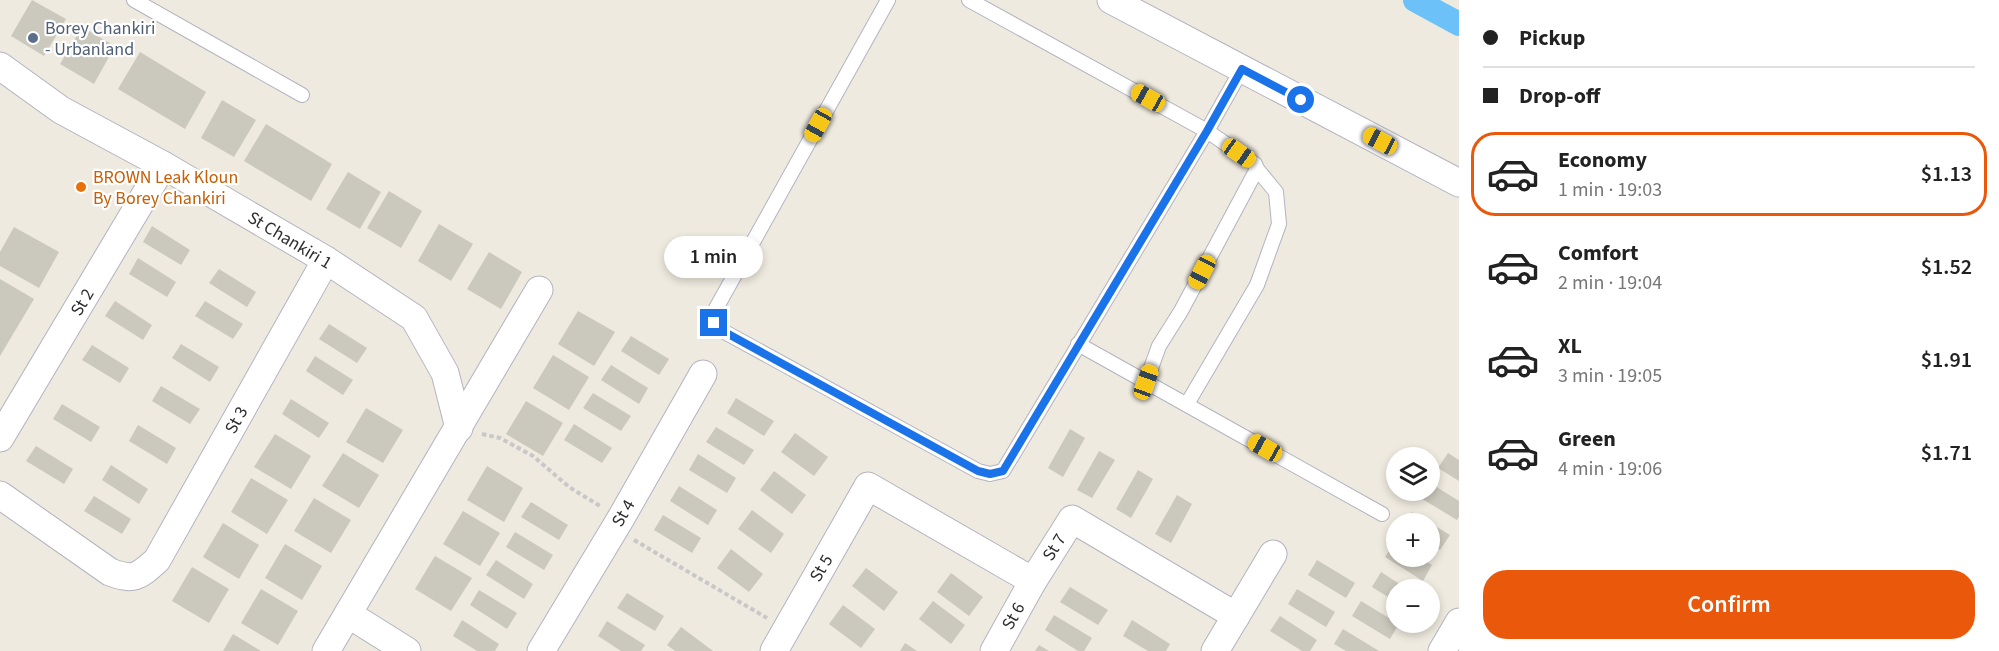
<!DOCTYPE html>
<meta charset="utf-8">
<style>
body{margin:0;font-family:"Source Sans 3",sans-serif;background:#f2f2f2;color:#222;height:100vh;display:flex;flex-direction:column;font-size:22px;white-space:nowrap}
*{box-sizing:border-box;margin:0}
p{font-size:20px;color:#767676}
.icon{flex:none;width:33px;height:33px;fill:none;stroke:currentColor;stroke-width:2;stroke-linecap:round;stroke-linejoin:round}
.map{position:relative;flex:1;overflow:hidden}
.drawer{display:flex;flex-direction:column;background:#fff;width:540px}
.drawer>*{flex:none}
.hud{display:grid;align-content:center;height:132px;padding:0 24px;background:#fff}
.buttons{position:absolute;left:1386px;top:447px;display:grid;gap:12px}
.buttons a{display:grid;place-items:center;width:54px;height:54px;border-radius:50%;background:#fff;box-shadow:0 3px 9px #0003;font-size:30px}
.end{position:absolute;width:27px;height:27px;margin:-14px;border:8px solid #1a73e8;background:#fff;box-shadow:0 0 0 3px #fff}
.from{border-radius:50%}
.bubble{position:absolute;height:42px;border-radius:21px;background:#fff;box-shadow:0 3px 9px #0003;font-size:20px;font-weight:600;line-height:42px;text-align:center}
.car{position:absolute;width:18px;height:36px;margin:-18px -9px;border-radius:8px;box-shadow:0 0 4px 2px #0007;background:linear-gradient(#f5c518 24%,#345 0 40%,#f5c518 0 76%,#345 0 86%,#f5c518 0)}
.hud b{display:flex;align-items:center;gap:21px;height:57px;font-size:22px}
.hud b+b{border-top:2px solid #e0e0e0}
.hud i{width:15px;height:15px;background:#222}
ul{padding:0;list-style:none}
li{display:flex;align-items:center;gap:18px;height:84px;margin:0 12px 9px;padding:0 12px;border:3px solid transparent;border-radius:24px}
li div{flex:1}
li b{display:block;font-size:22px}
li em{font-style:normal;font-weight:600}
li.active{border-color:#ea580c}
li>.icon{width:54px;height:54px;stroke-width:1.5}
.primary-button{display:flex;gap:12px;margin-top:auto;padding:12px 24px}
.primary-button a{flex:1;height:69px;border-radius:24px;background:#ea580c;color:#fff;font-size:24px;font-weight:600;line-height:69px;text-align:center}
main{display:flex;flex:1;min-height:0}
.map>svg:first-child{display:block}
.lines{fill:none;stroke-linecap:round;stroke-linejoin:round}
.canal{stroke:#6bc1f8;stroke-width:24}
.building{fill:#cbc8bd}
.lane-casing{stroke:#b3b3c1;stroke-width:16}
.street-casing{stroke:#b3b3c1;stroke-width:29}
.path{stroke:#c8c8c8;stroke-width:4;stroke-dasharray:4.5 3;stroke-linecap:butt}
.lane{stroke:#fff;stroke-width:14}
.street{stroke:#fff;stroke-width:27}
.route{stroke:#1a73e8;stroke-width:8}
.service-dot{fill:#5c6f8a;stroke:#fff;stroke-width:2}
.food-dot{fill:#e8710a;stroke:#fff;stroke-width:2}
.labels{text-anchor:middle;stroke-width:4.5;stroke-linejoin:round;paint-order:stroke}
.service-label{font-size:18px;fill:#4e5e75;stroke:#fff;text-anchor:start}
.food-label{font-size:18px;fill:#c56008;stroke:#fff;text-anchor:start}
.street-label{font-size:18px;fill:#2d2d2d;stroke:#fff}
</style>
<main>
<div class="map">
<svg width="1459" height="651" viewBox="0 0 1459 651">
<rect width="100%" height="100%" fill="#efeadf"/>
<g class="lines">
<path class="canal" d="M1415 0 1459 24"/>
</g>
<g class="building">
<path d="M32 0 66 19 44 56 11 36Z"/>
<path d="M82 27 115 46 94 84 60 64Z"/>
<path d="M140 52 206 92 185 129 118 89Z"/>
<path d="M222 100 256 120 234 157 201 138Z"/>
<path d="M266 124 332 164 311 201 244 161Z"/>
<path d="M348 172 381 192 360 229 326 209Z"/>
<path d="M389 191 422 211 401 248 367 228Z"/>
<path d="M439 224 473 244 451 281 418 261Z"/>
<path d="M152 226 190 250 181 265 143 242Z"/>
<path d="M14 227 59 252 39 288 0 266V252Z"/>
<path d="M489 252 522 272 501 309 467 289Z"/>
<path d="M138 258 176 282 167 297 129 274Z"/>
<path d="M219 269 256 292 247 307 209 283Z"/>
<path d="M0 279 34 299 0 356Z"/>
<path d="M115 301 152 325 143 340 105 316Z"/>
<path d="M205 301 243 324 233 339 195 316Z"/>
<path d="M578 311 615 332 594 366 558 344Z"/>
<path d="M329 324 367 348 357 363 319 339Z"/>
<path d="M631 336 669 359 659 375 621 351Z"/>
<path d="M181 344 219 367 210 382 172 358Z"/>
<path d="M92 345 129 368 120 383 82 360Z"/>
<path d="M553 355 589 377 569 410 533 388Z"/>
<path d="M315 356 353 380 343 395 306 371Z"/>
<path d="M611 365 648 388 639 404 601 380Z"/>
<path d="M161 386 200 409 190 424 152 401Z"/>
<path d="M593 393 631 416 621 431 583 408Z"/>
<path d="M736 398 774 421 764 436 727 413Z"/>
<path d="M291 399 329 423 319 438 282 414Z"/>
<path d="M526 401 563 423 543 456 506 434Z"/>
<path d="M62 404 100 427 91 442 53 419Z"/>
<path d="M366 408 403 430 383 463 346 442Z"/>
<path d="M574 424 612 448 602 463 564 440Z"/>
<path d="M138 425 176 448 167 464 129 441Z"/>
<path d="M716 427 754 450 744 465 706 442Z"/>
<path d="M1070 429 1085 438 1063 477 1048 468Z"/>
<path d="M795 433 828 457 814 476 781 452Z"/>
<path d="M275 434 311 456 291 489 254 467Z"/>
<path d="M36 446 73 469 64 484 26 461Z"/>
<path d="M1099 451 1115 460 1092 498 1077 490Z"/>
<path d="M343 453 379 475 359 508 322 486Z"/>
<path d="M1448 453 1459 460V481L1438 468Z"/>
<path d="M698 454 736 478 727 493 689 470Z"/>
<path d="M111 465 148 489 139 504 102 480Z"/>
<path d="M487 466 523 488 504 522 467 500Z"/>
<path d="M1138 470 1153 479 1131 518 1116 509Z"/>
<path d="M774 471 806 495 792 514 760 490Z"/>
<path d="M251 478 288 500 267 534 231 512Z"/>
<path d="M1430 483 1459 501V517L1457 520 1419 497 1423 490H1430Z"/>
<path d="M679 486 717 510 708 525 670 501Z"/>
<path d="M1177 495 1192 504 1171 543 1155 534Z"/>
<path d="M94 496 131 519 122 534 84 511Z"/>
<path d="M314 498 351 520 331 553 294 531Z"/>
<path d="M531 502 568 525 559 540 521 517Z"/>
<path d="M752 510 784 534 771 553 738 529Z"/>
<path d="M463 511 500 533 480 566 443 544Z"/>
<path d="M1412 512 1450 535 1440 550 1430 543V524H1404Z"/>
<path d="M663 515 701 538 692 553 654 530Z"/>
<path d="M223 523 259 545 239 579 203 557Z"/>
<path d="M515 532 553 555 544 570 506 547Z"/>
<path d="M1395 542 1396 543V556H1418L1432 565 1423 581 1385 557Z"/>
<path d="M285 544 322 566 302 600 265 578Z"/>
<path d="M731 549 763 574 749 592 717 568Z"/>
<path d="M435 556 472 578 451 611 415 589Z"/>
<path d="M496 560 533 584 524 599 486 575Z"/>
<path d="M1317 560 1355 583 1346 598 1308 575Z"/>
<path d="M192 567 229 589 209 623 172 601Z"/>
<path d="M866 568 898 592 884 611 852 586Z"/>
<path d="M1381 572 1409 590H1396V602L1372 587Z"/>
<path d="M951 573 983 597 969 616 937 592Z"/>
<path d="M1070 587 1108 610 1098 625 1060 602Z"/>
<path d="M261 589 298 611 278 645 241 623Z"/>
<path d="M1297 589 1335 612 1326 627 1288 604Z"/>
<path d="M479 590 517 613 507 629 470 605Z"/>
<path d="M627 593 664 616 655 631 617 608Z"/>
<path d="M933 601 965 625 951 644 919 619Z"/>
<path d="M1361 601 1399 624 1390 639 1352 616Z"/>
<path d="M843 605 875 629 861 648 829 624Z"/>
<path d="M1054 615 1092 638 1084 651H1078L1045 630Z"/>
<path d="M1280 616 1317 640 1310 651H1302L1270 631Z"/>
<path d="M462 620 499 644 495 651H477L453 636Z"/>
<path d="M1132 620 1170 644 1166 651H1148L1123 636Z"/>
<path d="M607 621 645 645 641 651H621L598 636Z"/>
<path d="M681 627 713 651H675L667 645Z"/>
<path d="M1343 629 1379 651H1346L1334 644Z"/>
<path d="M233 634 261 651H223Z"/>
<path d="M905 643 917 651H900Z"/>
<path d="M1039 645 1049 651H1035Z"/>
</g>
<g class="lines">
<g class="lane-casing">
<g id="lane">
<path d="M134 0 302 95"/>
<path d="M888 0 714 312V323L721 330 978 471 990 474 1003 471 1207 131 969 0"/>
<path d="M1078 344 1382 514"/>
<path d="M1146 382 1159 346 1181 311 1257 169 1255 164 1207 131 1242 69"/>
<path d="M1187 404 1257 285 1279 224 1276 192 1257 169"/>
</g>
</g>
<g class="street-casing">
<g id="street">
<path d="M1111 0 1459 183"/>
<path d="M0 66 61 110 163 165 326 260 414 318 445 373 459 428"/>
<path d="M0 438 163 165"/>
<path d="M0 495 110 572C134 581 138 577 157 560L326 260"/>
<path d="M348 614 407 651"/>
<path d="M1236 616 1273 554"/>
<path d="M326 651 539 290"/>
<path d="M541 651 621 518 703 374"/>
<path d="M774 651 868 486 1033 581 1072 519 1236 616 1215 651"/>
<path d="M994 651 1033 581"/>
<path d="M1442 651 1459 622"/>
</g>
</g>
<g class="path">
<path d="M482 434 500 438 533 456 569 487 600 506"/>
<path d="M634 540 767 618"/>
</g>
<use href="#lane" class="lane"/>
<use href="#street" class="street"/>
</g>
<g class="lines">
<path class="route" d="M714 323 721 330 978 471 990 474 1003 471 1207 131 1242 69 1301 100"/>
</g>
<circle class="service-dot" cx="33" cy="38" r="6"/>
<circle class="food-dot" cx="81" cy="187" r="6"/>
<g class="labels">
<g class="service-label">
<text x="45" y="34">Borey Chankiri<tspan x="45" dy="21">- Urbanland</tspan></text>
</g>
<g class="food-label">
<text x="93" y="183">BROWN Leak Kloun<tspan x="93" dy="21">By Borey Chankiri</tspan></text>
</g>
<g class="street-label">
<text transform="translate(290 240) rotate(31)" y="6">St Chankiri 1</text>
<text transform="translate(82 302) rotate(-59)" y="6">St 2</text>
<text transform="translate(236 420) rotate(-61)" y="6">St 3</text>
<text transform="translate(623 513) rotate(-60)" y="6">St 4</text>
<text transform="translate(1054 547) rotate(-58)" y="6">St 7</text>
<text transform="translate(821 568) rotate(-60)" y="6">St 5</text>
<text transform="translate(1013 616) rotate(-61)" y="6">St 6</text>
</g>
</g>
</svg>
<div class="buttons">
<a><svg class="icon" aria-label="layers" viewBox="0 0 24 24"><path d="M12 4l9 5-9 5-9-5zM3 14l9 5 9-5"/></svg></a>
<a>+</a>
<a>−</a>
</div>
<i class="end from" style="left:1301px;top:100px"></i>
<i class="end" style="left:714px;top:323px"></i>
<div class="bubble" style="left:664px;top:236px;width:99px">1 min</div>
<i class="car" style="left:1148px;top:98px;rotate:299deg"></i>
<i class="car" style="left:818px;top:125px;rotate:209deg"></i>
<i class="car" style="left:1380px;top:141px;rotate:298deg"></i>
<i class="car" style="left:1239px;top:153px;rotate:125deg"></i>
<i class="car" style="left:1202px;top:272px;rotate:208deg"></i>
<i class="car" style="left:1146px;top:382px;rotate:20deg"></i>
<i class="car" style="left:1265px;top:448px;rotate:299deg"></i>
</div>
<section class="drawer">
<div class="hud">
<b><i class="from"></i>Pickup</b>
<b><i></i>Drop-off</b>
</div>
<ul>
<li class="active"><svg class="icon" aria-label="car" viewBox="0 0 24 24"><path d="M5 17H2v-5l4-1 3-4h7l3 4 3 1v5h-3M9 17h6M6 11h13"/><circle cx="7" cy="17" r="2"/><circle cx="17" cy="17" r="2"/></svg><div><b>Economy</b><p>1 min · 19:03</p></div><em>$1.13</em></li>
<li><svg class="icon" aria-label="car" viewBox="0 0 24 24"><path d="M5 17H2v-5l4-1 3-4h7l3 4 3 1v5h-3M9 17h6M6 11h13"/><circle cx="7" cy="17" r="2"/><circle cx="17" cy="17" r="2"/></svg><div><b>Comfort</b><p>2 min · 19:04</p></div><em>$1.52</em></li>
<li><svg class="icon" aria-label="car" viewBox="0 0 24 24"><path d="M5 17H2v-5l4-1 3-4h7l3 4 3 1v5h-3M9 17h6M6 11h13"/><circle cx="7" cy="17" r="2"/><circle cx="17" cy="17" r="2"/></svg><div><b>XL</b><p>3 min · 19:05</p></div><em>$1.91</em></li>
<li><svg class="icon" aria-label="car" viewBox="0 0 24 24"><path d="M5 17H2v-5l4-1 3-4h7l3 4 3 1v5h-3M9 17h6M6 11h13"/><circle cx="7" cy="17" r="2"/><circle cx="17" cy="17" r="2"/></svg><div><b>Green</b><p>4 min · 19:06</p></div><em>$1.71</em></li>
</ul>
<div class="primary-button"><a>Confirm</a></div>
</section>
</main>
